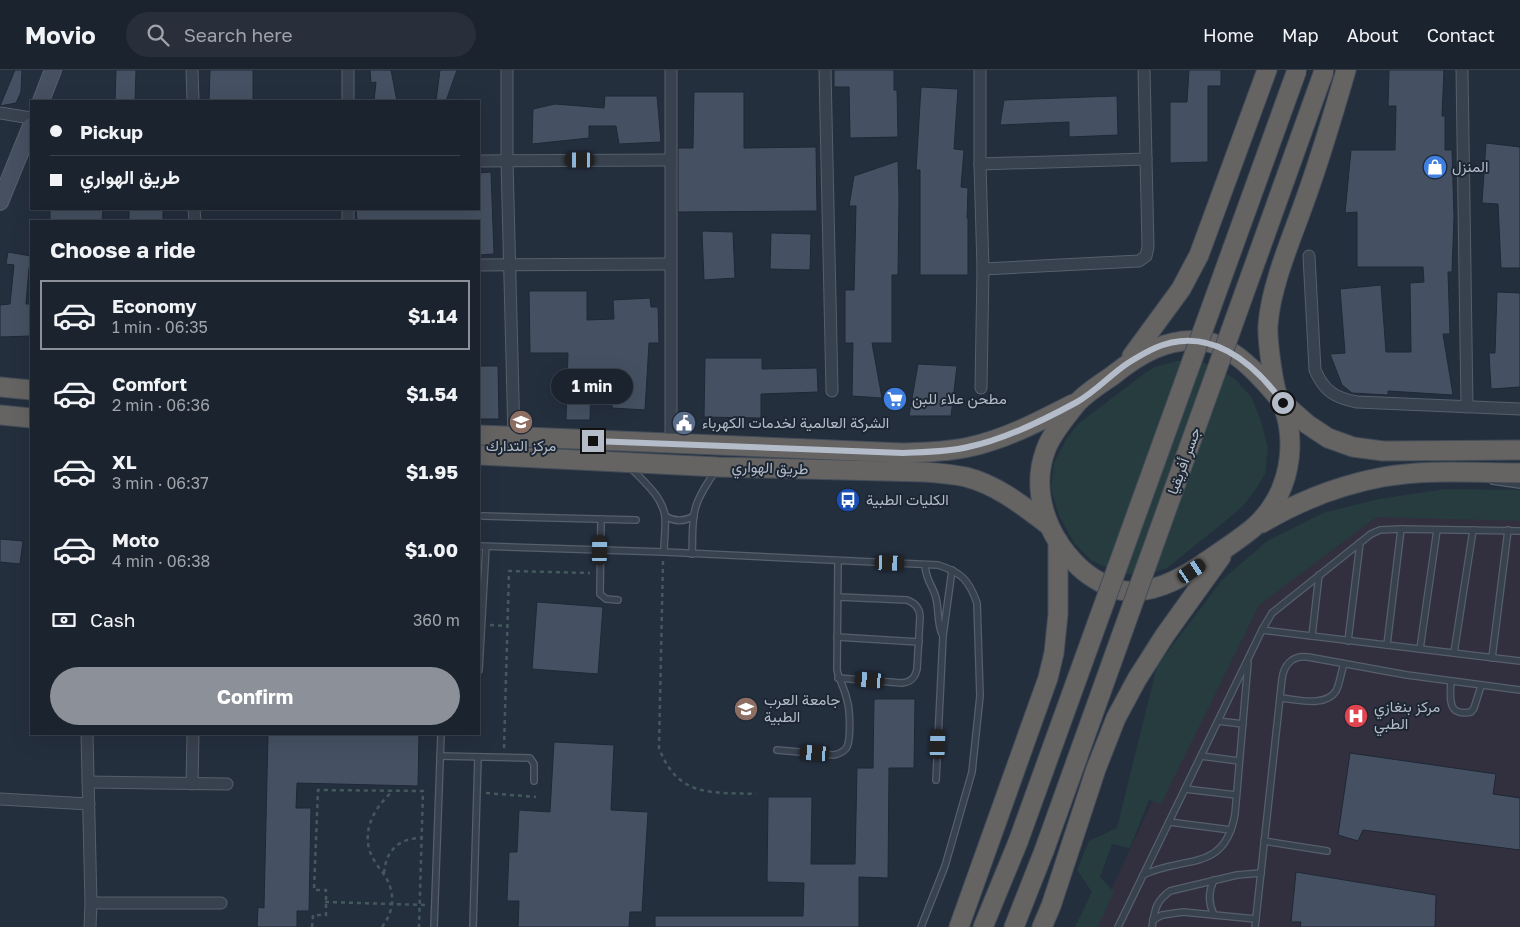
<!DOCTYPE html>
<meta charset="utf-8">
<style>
body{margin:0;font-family:"Golos Text",Vazirmatn,sans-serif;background:#282f3a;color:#f1f3f6;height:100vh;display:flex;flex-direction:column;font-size:19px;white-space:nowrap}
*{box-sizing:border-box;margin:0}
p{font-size:16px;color:#a0a4aa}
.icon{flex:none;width:28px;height:28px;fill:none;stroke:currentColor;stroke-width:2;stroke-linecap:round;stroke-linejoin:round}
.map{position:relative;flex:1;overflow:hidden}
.sheet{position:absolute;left:30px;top:150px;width:450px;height:515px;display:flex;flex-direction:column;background:#1b232e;border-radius:0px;box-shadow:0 5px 20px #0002,0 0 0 1px #39404a}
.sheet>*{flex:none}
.banner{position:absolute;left:30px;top:30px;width:450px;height:110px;border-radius:0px;box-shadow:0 5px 20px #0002,0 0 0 1px #39404a;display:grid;align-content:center;height:110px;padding:0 20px;background:#1b232e}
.end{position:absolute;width:22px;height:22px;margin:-11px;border:6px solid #b4bcc9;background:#111;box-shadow:0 0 0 2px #111}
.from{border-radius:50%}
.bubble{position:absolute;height:35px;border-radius:18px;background:#1b232e;box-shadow:0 5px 20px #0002,0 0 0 1px #39404a;font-size:16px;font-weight:700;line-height:35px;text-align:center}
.car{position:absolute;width:15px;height:30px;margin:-15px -8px;border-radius:6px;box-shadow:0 0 4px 1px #0007;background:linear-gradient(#222 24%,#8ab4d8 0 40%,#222 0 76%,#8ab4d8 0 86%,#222 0)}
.banner b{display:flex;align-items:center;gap:18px;height:48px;font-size:19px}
.banner b+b{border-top:1px solid #39404a}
.banner i{width:12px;height:12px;background:#f1f3f6}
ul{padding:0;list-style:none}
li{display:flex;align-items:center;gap:15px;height:70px;margin:0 10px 8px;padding:0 10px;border:2px solid transparent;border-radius:0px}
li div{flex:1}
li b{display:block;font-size:19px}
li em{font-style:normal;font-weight:700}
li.selected{border-color:#8c9099}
li>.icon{width:45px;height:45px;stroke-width:1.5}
h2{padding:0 20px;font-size:22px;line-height:60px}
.pay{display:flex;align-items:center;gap:12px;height:55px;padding:0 20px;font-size:19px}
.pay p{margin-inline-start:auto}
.cta{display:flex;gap:10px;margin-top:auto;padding:10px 20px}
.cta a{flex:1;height:58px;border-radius:30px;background:#8c9099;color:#fff;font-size:20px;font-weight:700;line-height:58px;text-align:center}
header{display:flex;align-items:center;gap:30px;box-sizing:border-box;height:70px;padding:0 25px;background:#1b232e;border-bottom:1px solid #39404a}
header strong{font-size:24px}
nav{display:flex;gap:28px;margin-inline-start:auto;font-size:18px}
.search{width:350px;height:45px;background:#282f3a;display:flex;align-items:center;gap:12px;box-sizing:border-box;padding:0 18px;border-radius:28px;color:#a0a4aa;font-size:19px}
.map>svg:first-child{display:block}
.medical{fill:#32303f}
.green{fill:#263c3f}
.building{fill:#455162;stroke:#1f2835}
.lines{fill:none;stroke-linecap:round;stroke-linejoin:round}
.service-casing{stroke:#565f6c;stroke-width:8}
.minor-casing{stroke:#565f6c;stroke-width:13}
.secondary-casing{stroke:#565f6c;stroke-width:18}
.trunk-casing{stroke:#434c59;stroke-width:21}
.path{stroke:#44595c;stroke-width:2.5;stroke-dasharray:4 4;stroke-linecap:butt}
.service{stroke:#38414e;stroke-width:5.5}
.minor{stroke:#38414e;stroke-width:11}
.secondary{stroke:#465061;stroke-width:16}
.trunk{stroke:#656462;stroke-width:19}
.trunk-bridge-casing{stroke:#434c59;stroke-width:21;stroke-linecap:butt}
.trunk-bridge{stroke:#656462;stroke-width:19}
.route{stroke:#b4bcc9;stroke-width:6}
.labels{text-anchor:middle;stroke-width:4;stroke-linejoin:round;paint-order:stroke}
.poi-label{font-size:15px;fill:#b4bcc9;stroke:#1d2633;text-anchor:start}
.street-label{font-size:15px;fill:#b4bcc9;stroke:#1d2633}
</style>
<header>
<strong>Movio</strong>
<div class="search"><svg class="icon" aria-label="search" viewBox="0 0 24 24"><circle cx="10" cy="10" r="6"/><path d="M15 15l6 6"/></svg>Search here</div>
<nav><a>Home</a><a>Map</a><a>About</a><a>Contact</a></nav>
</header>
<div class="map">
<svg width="1520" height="857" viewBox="0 0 1520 857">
<rect width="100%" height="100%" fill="#242f3e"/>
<path class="medical" d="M1379 429 1520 434V857H1094L1253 514Z"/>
<g class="green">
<path d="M1177 291H1200L1219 299 1236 310 1252 328 1262 354 1268 378 1265 404 1254 422 1240 439 1167 498 1146 505 1119 503 1092 491 1074 473 1059 445 1051 419 1054 393 1067 368 1078 354 1145 303 1155 297Z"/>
<path d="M1445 419 1520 420V451L1376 447 1259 535 1161 734 1149 730 1130 778 1112 774 1100 807 1114 822 1098 857H1075L1092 822 1077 800 1089 771 1117 758 1157 596 1222 510 1267 471 1323 443 1379 429Z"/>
</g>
<g class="building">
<path d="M15 0H22L21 22 16 33 0 36Z"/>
<path d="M116 0H136L135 31H115Z"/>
<path d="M210 0H253V31H209Z"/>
<path d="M370 0H391L397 31H374L376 12 371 13Z"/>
<path d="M440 0H457L446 31H436Z"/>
<path d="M834 0H894V20H897L898 67 850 68 849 17H834Z"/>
<path d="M1189 0H1221V16H1208V92L1170 93V32H1187Z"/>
<path d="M1389 0H1444L1442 46H1445V80H1452L1454 147 1452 202H1448L1450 264H1443L1453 325 1388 321V325L1352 323 1342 315 1330 284 1345 283 1340 219 1381 215 1386 282H1411L1410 213 1424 212 1423 197H1357V142L1345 143 1351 80H1395L1396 36H1388Z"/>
<path d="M921 17 958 19 954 79 964 80 961 117 968 118 967 148H968V205H920V100H916Z"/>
<path d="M694 22H744V78L816 77 817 141 678 142V78H693Z"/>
<path d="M605 26H657L661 72 619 74 616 56H589V68L532 74 533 39 555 34 604 38Z"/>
<path d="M1117 26 1118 65 1069 67V52L1000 55 1004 30Z"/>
<path d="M1486 73 1520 77V198H1501L1498 134 1482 133Z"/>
<path d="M898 91 899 127 898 205H892V273H872L882 328 852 326 853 273H845V220H854L856 136H849L854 106Z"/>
<path d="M491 102 494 184 479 185V151H357L356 139H479V103Z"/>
<path d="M50 139H103L102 151 50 150Z"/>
<rect x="129" y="139" width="34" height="12"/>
<path d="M702 161 733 162 735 208 704 210Z"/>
<path d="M771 163 811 164 810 200 770 199Z"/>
<path d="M8 182 31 186V198H29L26 234H31V266L0 267V235L10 234 14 195 6 194Z"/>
<path d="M529 221H587V250L614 249 613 230 650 228 651 237H658L659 273H649L645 340 612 338 614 308 591 307 590 350H566L568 283H530Z"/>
<path d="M1497 222 1520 223V317L1491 319 1489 283H1495Z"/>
<path d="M705 288H762V299L817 298 818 322 761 324V348L704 347Z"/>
<path d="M918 294 957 296 951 346H909Z"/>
<path d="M479 296H498L499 349H479Z"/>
<path d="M0 469 23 471 20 494 0 492Z"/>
<path d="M537 532 603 537 598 604 532 599Z"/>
<path d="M874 629H915L914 698H889L888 808 859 807V857H655V846H803L804 813 767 812 768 727H812L811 794H855L857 698H873Z"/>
<path d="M268 664H419L418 716 297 713 296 738H311L309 841H297V857H257L258 837 264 838Z"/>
<path d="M554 672 614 675 611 740 648 742 642 842H630L629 857H518L519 831H507L509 782H517L519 740 550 742Z"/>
<path d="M1350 683 1496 704 1493 724 1520 728V780L1363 760 1358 771 1338 765Z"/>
<path d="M1296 802 1436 825 1435 857H1300L1301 852H1291Z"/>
</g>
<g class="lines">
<g class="service-casing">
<g id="service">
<path d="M630 397C643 411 662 426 665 446 666 457 664 470 664 482"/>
<path d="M1493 411 1520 415"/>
<path d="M483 446 636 450"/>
<path d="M665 446C675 452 684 452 694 446"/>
<path d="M601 449 600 524 606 529 618 530"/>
<path d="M479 476 664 482 938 495C961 502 969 510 977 533L980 626 972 702 945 796 921 857"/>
<path d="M692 484C693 468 691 451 696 436 700 423 708 413 715 401"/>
<path d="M925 495C926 512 933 515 936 528 939 540 937 553 942 564"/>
<path d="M838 527 907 530C915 533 920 538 920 547L917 599C915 608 911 612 902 613L838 608"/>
<path d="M1262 560 1520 591"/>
<path d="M1312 566 1319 505"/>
<path d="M837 567 919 572"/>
<path d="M1348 571 1360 473"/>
<path d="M1387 575 1401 459"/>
<path d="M1420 579 1437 460"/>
<path d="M1454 583 1473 460"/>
<path d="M1492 588 1508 460"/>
<path d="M479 600 486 477"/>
<path d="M1451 611C1450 628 1447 647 1471 642L1474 638 1481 616"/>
<path d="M1280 628C1296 629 1325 638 1336 621 1340 613 1341 602 1344 594"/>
<path d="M1218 651 1243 654"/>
<path d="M777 680 834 685C839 684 844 682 847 677 851 668 850 639 847 630 845 619 839 610 837 600L838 491"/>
<path d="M440 686 530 688 534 694V711"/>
<path d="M1201 686 1239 691"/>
<path d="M936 710 943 566 952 500"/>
<path d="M1185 719 1236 725"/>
<path d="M1169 752 1231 760"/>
<path d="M1264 771 1327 781"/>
<path d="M1143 805C1184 785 1225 803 1235 744L1248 593"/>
<path d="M1214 810C1208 822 1208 833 1214 845"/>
<path d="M1153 850 1162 845 1183 842 1256 849"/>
<path d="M434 857 441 664"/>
<path d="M473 857 478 687"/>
<path d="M1118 857 1262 560 1272 543 1371 464 1380 460 1401 459 1520 461"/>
<path d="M1152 857C1155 840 1155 832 1170 821L1237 805 1261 803"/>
<path d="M1255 857 1282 609C1284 594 1293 585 1308 587L1407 605 1520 620"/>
</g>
</g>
<g class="minor-casing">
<g id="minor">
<path d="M192 0 193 31"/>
<path d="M507 0V91L514 368"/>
<path d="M671 0V374"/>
<path d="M825 0 832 321"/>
<path d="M980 0V94L983 199 981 318"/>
<path d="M1462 0 1467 337"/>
<path d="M348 31V0"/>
<path d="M0 43 31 48"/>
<path d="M479 91 671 90"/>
<path d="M980 94 1146 89"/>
<path d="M194 139 195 151"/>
<path d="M348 151V139"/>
<path d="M1309 186 1315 300C1324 321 1335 328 1357 332L1520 339"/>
<path d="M479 195 671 194"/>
<path d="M983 199 1139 191 1146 186 1148 177 1144 0"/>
<path d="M87 664 91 833 90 857"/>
<path d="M88 712 227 714"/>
<path d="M192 714 193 664"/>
<path d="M0 729 89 734"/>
<path d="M91 833H221"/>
</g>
</g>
<g class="secondary-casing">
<g id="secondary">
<path d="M41 31 53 0"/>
<path d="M0 132 31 56"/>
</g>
</g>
<g class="trunk-casing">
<g id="trunk">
<path d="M1132 286 1181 219 1199 185 1267 0"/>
<path d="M0 317 31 320"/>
<path d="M1277 326C1259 305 1232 274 1202 271 1167 267 1138 285 1112 306 1100 314 1086 323 1077 333 1066 347 1052 363 1046 379 1030 421 1047 466 1078 496 1089 507 1111 520 1126 521 1160 524 1191 502 1217 484 1229 476 1242 467 1253 458 1265 448 1277 431 1282 417 1292 392 1293 361 1283 336 1282 332 1279 330 1278 326 1273 315 1267 268 1268 255 1271 215 1291 170 1304 133 1320 89 1333 45 1346 0"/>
<path d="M1283 333 1307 354 1328 368 1353 377 1383 381 1520 380"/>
<path d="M0 345 31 348"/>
<path d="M479 365 903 383C925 382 948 382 969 377 1006 369 1040 351 1073 334"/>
<path d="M479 385 718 397 923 402C937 403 952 404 966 407 997 415 1022 435 1047 454"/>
<path d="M1262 453C1299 431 1340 415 1383 407 1427 399 1475 403 1520 403"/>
<path d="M959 857 1048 608 1054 583 1058 544V471"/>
<path d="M983 857 1018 772"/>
<path d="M1014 857 1044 781"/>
<path d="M1042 857 1051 836 1096 699 1116 648 1137 609 1165 565 1221 487"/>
</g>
</g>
<g class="path">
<path d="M663 491 659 678C678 728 711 722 756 724"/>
<path d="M490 555 507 556"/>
<path d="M504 678 509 501 590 503"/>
<path d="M486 723 536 727"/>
<path d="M384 803C386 779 400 768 422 768"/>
<path d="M325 832 426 835"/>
<path d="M312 857 313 845H326V820H314L318 720 423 721 419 857"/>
<path d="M382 857C394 841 396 824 385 806 382 801 377 796 374 790 359 765 373 738 393 721"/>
</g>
<use href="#service" class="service"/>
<use href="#minor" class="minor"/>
<use href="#secondary" class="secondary"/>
<use href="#trunk" class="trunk"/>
<g class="trunk-bridge-casing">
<g id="trunk-bridge">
<path d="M1018 772 1297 0"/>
<path d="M1044 781 1324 1"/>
</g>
</g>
<use href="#trunk-bridge" class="trunk-bridge"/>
</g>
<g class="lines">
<path class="route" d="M593 371 903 383C925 382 947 382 968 377 1004 370 1044 350 1077 332 1095 322 1110 305 1128 293 1136 288 1146 282 1155 278 1208 255 1253 291 1283 333"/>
</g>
<defs>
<g id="shop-disc" transform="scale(1.25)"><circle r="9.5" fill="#3f7fe0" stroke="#1d2633"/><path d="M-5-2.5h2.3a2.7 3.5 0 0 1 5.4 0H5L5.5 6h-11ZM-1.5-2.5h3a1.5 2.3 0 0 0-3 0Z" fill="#fff"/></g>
<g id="supermarket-disc" transform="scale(1.25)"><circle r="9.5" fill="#3f7fe0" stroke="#1d2633"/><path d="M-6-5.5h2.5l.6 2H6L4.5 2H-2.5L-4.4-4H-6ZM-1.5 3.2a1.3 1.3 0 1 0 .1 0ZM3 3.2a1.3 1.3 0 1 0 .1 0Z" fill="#fff"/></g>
<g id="school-disc" transform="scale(1.25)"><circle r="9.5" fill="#8d6e63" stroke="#1d2633"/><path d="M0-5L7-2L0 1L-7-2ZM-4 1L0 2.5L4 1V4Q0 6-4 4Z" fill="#fff"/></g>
<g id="civic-disc" transform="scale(1.25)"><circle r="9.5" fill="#5c6f8a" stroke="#1d2633"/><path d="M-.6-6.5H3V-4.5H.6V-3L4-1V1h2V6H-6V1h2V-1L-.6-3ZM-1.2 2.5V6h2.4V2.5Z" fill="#fff"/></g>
<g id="bus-disc" transform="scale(1.25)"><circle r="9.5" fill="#1a4fb4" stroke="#1d2633"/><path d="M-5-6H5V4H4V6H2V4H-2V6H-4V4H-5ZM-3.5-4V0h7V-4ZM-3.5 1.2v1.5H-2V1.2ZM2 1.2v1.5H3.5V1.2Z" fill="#fff"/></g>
<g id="university-disc" transform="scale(1.25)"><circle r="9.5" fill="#8d6e63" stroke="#1d2633"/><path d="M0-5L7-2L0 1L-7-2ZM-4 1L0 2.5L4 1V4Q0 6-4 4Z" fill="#fff"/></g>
<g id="hospital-disc" transform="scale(1.25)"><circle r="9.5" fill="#e0444e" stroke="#1d2633"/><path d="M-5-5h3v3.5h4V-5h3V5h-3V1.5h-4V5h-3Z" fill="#fff"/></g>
</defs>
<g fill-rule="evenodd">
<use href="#shop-disc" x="1435" y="97"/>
<use href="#supermarket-disc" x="895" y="329"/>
<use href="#school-disc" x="521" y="352"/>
<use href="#civic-disc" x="684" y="353"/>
<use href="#bus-disc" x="848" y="430"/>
<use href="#university-disc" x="746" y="639"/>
<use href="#hospital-disc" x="1356" y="646"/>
</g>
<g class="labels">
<g class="poi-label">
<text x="1452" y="102">المنزل</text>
<text x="912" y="334">مطحن علاء للبن</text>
<text x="702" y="358">الشركة العالمية لخدمات الكهرباء</text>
<text x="521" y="381" text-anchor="middle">مركز التدارك</text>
<text x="866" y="435">الكليات الطبية</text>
<text x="764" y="635">جامعة العرب<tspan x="764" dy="17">الطبية</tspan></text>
<text x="1374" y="642">مركز بنغازي<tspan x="1374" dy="17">الطبي</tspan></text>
</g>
<g class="street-label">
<text transform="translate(1184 391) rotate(-70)" y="5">جسر أفريقيا</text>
<text transform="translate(770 398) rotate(2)" y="5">طريق الهواري</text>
</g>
</g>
</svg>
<i class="end from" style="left:1283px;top:333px"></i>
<i class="end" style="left:593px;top:371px"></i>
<div class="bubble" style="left:551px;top:299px;width:82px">1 min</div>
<i class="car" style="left:580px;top:90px;rotate:270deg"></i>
<i class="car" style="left:600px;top:480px;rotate:1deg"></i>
<i class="car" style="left:890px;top:493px;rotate:92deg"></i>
<i class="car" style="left:1192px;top:501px;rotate:56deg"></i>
<i class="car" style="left:870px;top:610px;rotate:275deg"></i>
<i class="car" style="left:938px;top:674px;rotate:2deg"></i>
<i class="car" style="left:815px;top:683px;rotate:275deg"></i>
<div class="banner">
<b><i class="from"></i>Pickup</b>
<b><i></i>طريق الهواري</b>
</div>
<section class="sheet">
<h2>Choose a ride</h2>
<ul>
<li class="selected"><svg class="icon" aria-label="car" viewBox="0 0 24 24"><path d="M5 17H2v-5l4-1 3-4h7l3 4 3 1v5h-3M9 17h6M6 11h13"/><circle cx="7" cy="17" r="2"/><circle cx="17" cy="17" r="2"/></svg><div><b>Economy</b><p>1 min · 06:35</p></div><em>$1.14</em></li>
<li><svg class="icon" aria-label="car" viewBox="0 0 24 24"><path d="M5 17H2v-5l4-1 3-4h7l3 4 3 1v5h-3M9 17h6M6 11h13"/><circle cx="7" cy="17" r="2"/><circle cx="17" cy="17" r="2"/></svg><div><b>Comfort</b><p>2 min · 06:36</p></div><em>$1.54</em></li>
<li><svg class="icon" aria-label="car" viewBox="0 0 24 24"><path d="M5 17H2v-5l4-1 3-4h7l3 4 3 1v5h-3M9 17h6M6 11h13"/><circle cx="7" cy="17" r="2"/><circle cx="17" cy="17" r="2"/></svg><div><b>XL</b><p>3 min · 06:37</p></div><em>$1.95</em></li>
<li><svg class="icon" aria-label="car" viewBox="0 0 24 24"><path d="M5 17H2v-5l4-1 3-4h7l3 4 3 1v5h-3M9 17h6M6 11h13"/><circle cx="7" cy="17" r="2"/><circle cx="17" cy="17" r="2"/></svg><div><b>Moto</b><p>4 min · 06:38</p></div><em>$1.00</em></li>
</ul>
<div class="pay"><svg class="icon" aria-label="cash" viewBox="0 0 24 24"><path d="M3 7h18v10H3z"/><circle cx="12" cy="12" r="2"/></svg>Cash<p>360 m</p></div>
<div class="cta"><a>Confirm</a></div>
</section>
</div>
